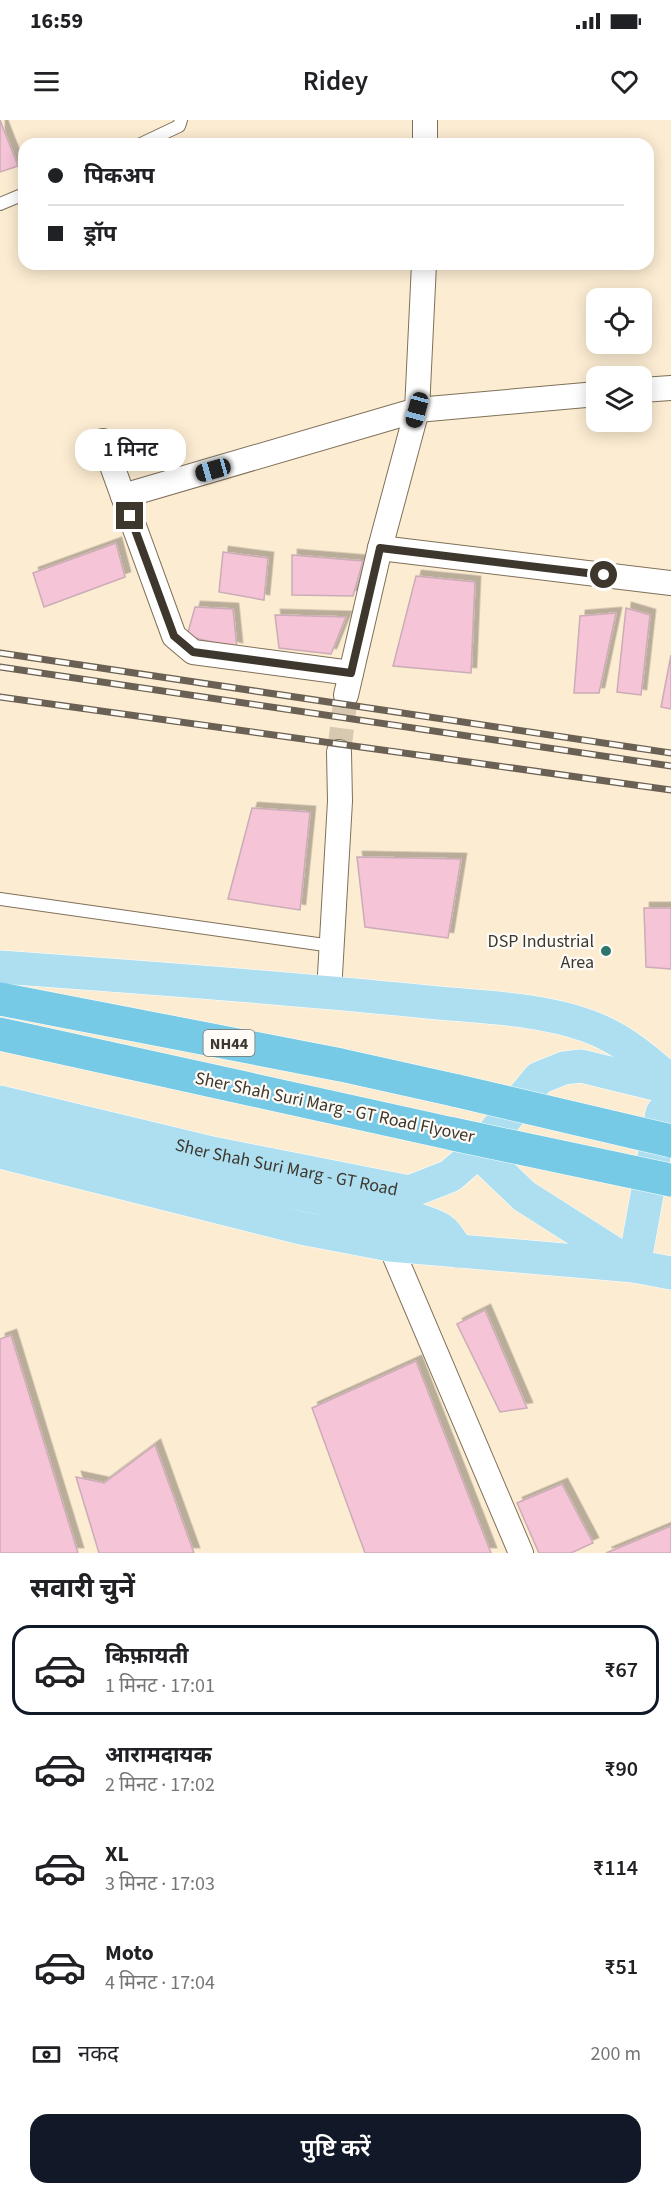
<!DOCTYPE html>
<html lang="hi">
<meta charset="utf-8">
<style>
body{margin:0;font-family:"Source Sans 3","Noto Sans Devanagari",sans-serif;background:#f6f6f6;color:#202124;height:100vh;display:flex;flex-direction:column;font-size:22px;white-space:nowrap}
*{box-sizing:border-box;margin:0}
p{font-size:20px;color:#757577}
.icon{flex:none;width:33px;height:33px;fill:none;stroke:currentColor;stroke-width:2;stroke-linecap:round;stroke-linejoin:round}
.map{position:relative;height:1433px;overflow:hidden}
.sheet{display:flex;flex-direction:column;background:#fff;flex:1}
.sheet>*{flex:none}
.guide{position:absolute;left:18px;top:18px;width:636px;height:132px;border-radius:18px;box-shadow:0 3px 15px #0003;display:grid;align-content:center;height:132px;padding:0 30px;background:#fff}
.fabs{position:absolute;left:586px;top:168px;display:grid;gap:12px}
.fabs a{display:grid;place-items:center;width:66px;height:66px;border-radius:12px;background:#fff;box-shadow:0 3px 15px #0003;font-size:30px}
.end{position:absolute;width:27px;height:27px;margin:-14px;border:8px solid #3d372d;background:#fff;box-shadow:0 0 0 3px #fff}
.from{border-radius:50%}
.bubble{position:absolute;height:42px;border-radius:18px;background:#fff;box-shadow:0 3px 15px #0003;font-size:20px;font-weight:600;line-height:42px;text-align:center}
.car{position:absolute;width:18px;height:36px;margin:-18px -9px;border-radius:8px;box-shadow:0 0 4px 2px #0007;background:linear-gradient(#222 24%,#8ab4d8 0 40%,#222 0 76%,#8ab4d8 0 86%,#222 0)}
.guide b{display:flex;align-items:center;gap:21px;height:57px;font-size:22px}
.guide b+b{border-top:2px solid #e0e0e0}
.guide i{width:15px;height:15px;background:#202124}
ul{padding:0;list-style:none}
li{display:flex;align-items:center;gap:18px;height:90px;margin:0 12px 9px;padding:0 18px;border:3px solid transparent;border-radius:18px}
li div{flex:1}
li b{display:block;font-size:22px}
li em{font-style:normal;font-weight:600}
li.active{border-color:#111827}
li>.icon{width:54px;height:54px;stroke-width:1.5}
h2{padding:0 30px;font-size:27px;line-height:72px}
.pay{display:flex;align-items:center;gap:15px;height:66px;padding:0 30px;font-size:22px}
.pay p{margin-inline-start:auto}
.button{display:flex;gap:12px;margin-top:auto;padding:12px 30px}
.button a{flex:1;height:69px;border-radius:18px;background:#111827;color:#fff;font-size:24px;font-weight:600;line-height:69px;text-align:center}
.status{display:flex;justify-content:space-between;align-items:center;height:42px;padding:0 30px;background:#fff;direction:ltr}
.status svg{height:16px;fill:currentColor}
header{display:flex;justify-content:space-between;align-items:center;height:78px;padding:0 30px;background:#fff;font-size:27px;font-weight:600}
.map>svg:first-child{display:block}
.building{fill:#f5c4d6;stroke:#cbacb7;stroke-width:1.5;filter:url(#shadow)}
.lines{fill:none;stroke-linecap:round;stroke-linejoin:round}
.street-tunnel{stroke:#d6c8b1;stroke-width:24;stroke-dasharray:24 12;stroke-linecap:butt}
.lane-casing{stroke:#7f7059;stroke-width:14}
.street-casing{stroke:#7f7059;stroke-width:26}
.primary-casing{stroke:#fff;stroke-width:34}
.highway-casing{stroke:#fff;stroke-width:34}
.lane{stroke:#fff;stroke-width:12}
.street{stroke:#fff;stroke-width:24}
.primary{stroke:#addff0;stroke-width:33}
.highway{stroke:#76cae6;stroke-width:33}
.rail-casing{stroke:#6a6154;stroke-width:7}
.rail{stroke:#fefbf6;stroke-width:4.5;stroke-dasharray:14;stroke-linecap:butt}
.highway-bridge-casing{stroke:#fff;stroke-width:34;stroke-linecap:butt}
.highway-bridge{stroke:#76cae6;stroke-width:33}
.route{stroke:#3d372d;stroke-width:8}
.poi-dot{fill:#2e756d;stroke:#fefbf6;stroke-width:2}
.labels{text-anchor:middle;stroke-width:4.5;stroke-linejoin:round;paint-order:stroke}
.shield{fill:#fefbf6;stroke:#777269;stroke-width:1.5}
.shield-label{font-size:16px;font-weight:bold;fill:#3d372d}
.poi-label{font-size:18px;fill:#3d372d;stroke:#fefbf6;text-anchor:end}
.street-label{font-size:18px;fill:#3d372d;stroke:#fefbf6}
</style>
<div class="status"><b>16:59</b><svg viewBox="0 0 49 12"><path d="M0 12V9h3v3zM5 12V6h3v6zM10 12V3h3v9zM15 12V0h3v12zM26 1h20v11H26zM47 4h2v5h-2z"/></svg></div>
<header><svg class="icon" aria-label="menu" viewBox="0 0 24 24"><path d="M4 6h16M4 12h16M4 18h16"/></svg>Ridey<svg class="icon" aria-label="heart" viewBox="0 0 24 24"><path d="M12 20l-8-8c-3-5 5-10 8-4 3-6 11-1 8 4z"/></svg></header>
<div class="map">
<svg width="671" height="1433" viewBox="0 0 671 1433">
<defs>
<filter id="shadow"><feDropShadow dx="5.5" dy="-5.5" stdDeviation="0" flood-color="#0004"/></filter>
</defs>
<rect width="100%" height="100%" fill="#fcecd2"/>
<g class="building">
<path d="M0 0 18 46 0 52Z"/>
<path d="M116 423 125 457 44 487 33 453Z"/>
<path d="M223 432 268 438 264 480 219 472Z"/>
<path d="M292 435 363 441 353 476 292 475Z"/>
<path d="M416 456 475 462 471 553 393 546Z"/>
<path d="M195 487 233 489 237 528 187 516Z"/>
<path d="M626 488 650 495 641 575 617 572Z"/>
<path d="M616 493 599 573H574L580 496Z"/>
<path d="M275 495 346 497 331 534 279 528Z"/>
<path d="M671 535V589L661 587Z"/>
<path d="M252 688 310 692 300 790 228 779Z"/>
<path d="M357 737 461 739 448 818 365 807Z"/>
<path d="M644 788H671V849L646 847Z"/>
<path d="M485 1190 527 1288 500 1292 457 1204Z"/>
<path d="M11 1215 78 1433H0V1219Z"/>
<path d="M416 1241 491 1433H365L312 1288Z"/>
<path d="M155 1325 194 1433H99L76 1357 104 1363Z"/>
<path d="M562 1364 593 1423 571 1433H539L517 1383Z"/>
<path d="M671 1406V1433H606Z"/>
</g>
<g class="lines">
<path class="street-tunnel" d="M339 632 346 575"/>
<g class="lane-casing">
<g id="lane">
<path d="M141 24 179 6 181 0"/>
<path d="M0 84 24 74"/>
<path d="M0 779 332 826"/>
</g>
</g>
<g class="street-casing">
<g id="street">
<path d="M425 24V0"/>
<path d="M424 144 417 290 597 274"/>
<path d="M642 270 671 268"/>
<path d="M103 321 174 516 193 532 351 553"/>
<path d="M123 376 417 290"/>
<path d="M380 428 671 463"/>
<path d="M346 575 380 428 417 290"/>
<path d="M329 872 340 681 339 632"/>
<path d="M390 1125 521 1433"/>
</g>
</g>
<g class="primary-casing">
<g id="primary">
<path d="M0 847C139 857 279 867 418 881 473 887 536 887 588 906 621 918 646 939 671 962"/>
<path id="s1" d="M0 982 212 1033 409 1072 450 1056 478 1032 539 958 564 948 581 946 671 968"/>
<path d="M2 1010 408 1097C435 1105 444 1105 457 1131"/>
<path d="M0 1032 301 1108 390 1125 634 1146 671 1153"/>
<path d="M478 1032 524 1076 634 1146 662 993 671 983"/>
</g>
</g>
<g class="highway-casing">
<g id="highway">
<path d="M0 879 341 945 458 971"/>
<path d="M0 914 453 1014"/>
</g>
</g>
<use href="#lane" class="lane"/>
<use href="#street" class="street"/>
<use href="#primary" class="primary"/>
<use href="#highway" class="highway"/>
<g class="rail-casing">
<g id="rail">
<path d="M0 533 671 633"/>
<path d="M0 547 671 646"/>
<path d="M0 577 671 670"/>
</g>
</g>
<use href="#rail" class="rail"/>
<g class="highway-bridge-casing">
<g id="highway-bridge">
<path d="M458 971 671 1021"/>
<path d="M453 1014 671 1060"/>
</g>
</g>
<use href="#highway-bridge" class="highway-bridge"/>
</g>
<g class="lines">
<path class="route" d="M130 396 174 516 193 532 351 553 380 428 604 455"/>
</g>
<circle class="poi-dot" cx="606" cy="831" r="6"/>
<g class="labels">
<rect class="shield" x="203.5" y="910" width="51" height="26" rx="4.5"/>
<g class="shield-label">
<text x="229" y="929">NH44</text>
</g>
<g class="poi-label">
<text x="594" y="827">DSP Industrial<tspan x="594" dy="21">Area</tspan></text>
</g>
<g class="street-label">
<text transform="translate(335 987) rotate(12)" y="6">Sher Shah Suri Marg - GT Road Flyover</text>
<text dy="6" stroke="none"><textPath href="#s1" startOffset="294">Sher Shah Suri Marg - GT Road</textPath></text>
</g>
</g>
</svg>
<div class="fabs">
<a><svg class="icon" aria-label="locate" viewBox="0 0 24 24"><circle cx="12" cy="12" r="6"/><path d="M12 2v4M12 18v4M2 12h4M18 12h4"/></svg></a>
<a><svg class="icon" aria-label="layers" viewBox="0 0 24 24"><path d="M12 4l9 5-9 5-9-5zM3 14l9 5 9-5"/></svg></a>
</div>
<i class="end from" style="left:604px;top:455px"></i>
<i class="end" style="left:130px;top:396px"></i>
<div class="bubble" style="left:75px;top:309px;width:111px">1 मिनट</div>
<i class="car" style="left:417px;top:290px;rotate:195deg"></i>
<i class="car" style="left:213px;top:350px;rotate:254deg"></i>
<div class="guide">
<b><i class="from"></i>पिकअप</b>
<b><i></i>ड्रॉप</b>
</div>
</div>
<section class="sheet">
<h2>सवारी चुनें</h2>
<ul>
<li class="active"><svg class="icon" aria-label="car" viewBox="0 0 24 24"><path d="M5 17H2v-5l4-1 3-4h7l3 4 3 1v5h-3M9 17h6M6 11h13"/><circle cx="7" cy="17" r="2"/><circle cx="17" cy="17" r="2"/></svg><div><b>किफ़ायती</b><p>1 मिनट · 17:01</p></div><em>₹67</em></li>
<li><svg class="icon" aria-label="car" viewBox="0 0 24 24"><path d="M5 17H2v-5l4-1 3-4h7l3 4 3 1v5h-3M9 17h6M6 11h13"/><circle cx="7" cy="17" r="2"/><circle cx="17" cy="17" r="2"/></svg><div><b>आरामदायक</b><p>2 मिनट · 17:02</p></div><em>₹90</em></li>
<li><svg class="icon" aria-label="car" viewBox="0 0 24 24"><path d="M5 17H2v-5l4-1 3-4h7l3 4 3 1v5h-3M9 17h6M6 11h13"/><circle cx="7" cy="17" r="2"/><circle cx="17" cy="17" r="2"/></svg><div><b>XL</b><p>3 मिनट · 17:03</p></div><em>₹114</em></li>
<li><svg class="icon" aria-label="car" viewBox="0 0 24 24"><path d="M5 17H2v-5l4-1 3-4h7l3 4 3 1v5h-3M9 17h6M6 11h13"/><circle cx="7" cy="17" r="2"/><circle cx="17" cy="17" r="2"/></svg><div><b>Moto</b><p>4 मिनट · 17:04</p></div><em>₹51</em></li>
</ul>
<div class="pay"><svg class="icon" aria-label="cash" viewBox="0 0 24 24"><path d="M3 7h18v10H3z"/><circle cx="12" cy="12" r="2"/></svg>नकद<p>200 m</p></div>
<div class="button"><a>पुष्टि करें</a></div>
</section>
